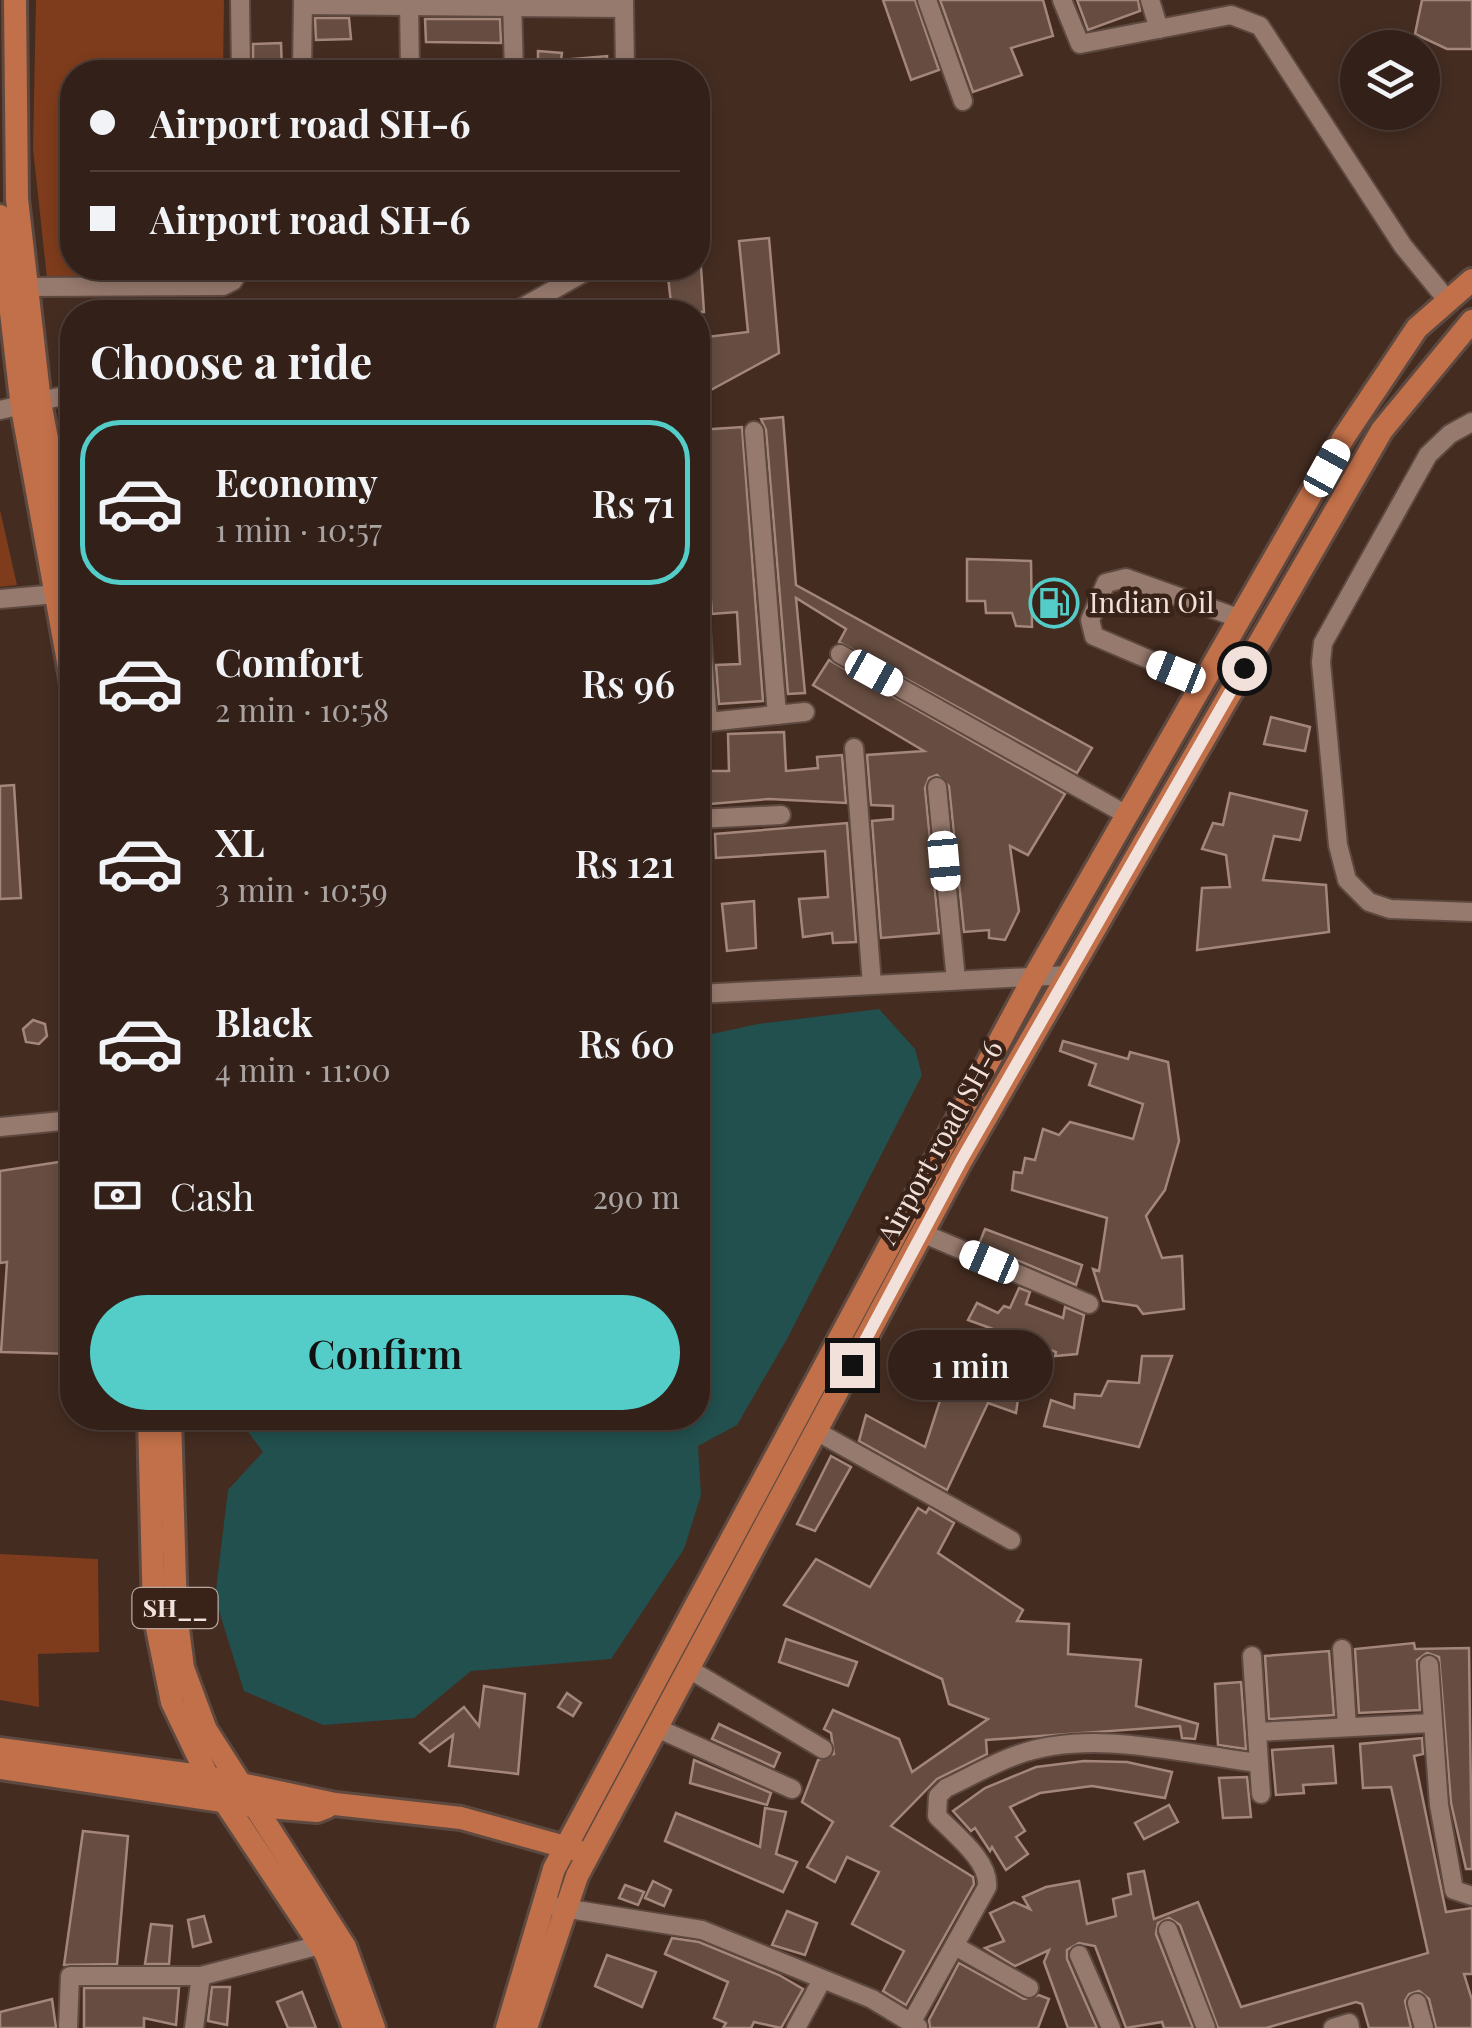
<!DOCTYPE html>
<meta charset="utf-8">
<style>
body{margin:0;font-family:"Playfair Display",serif;background:#3b2922;color:#f1f3f6;height:100vh;display:flex;flex-direction:column;font-size:38px;white-space:nowrap}
*{box-sizing:border-box;margin:0}
p{font-size:32px;color:#a9a3a2}
.icon{flex:none;width:55px;height:55px;fill:none;stroke:currentColor;stroke-width:2;stroke-linecap:round;stroke-linejoin:round}
.map{position:relative;flex:1;overflow:hidden}
.side{position:absolute;left:60px;top:300px;width:650px;height:1130px;display:flex;flex-direction:column;background:#332119;border-radius:40px;box-shadow:0 5px 15px #0003,0 0 0 2px #4e3e38}
.side>*{flex:none}
.hud{position:absolute;left:60px;top:60px;width:650px;height:220px;border-radius:40px;box-shadow:0 5px 15px #0003,0 0 0 2px #4e3e38;display:grid;align-content:center;height:220px;padding:0 30px;background:#332119}
.buttons{position:absolute;left:1340px;top:30px;display:grid;gap:20px}
.buttons a{display:grid;place-items:center;width:100px;height:100px;border-radius:50%;background:#332119;box-shadow:0 5px 15px #0003,0 0 0 2px #4e3e38;font-size:50px}
.end{position:absolute;width:45px;height:45px;margin:-22px;border:12px solid #f1e1da;background:#111;box-shadow:0 0 0 5px #111}
.from{border-radius:50%}
.bubble{position:absolute;height:70px;border-radius:35px;background:#332119;box-shadow:0 5px 15px #0003,0 0 0 2px #4e3e38;font-size:32px;font-weight:600;line-height:70px;text-align:center}
.car{position:absolute;width:30px;height:60px;margin:-30px -15px;border-radius:12px;box-shadow:0 0 8px 2px #0007;background:linear-gradient(#fff 24%,#345 0 40%,#fff 0 76%,#345 0 86%,#fff 0)}
.hud b{display:flex;align-items:center;gap:35px;height:95px;font-size:38px}
.hud b+b{border-top:2px solid #4e3e38}
.hud i{width:25px;height:25px;background:#f1f3f6}
ul{padding:0;list-style:none}
li{display:flex;align-items:center;gap:30px;height:165px;margin:0 20px 15px;padding:0 10px;border:5px solid transparent;border-radius:40px}
li div{flex:1}
li b{display:block;font-size:38px}
li em{font-style:normal;font-weight:600}
li.active{border-color:#54cdc9}
li>.icon{width:90px;height:90px;stroke-width:1.5}
h2{padding:0 30px;font-size:45px;line-height:120px}
.pay{display:flex;align-items:center;gap:25px;height:110px;padding:0 30px;font-size:38px}
.pay p{margin-inline-start:auto}
.cta{display:flex;gap:20px;margin-top:auto;padding:20px 30px}
.cta a{flex:1;height:115px;border-radius:60px;background:#54cdc9;color:#111;font-size:40px;font-weight:600;line-height:115px;text-align:center}
.map>svg:first-child{display:block}
.green{fill:#7e3c1c}
.water{fill:#22504e}
.building{fill:#674d41;stroke:#a4877a;stroke-width:2.5}
.lines{fill:none;stroke-linecap:round;stroke-linejoin:round}
.minor-casing{stroke:#5e4940;stroke-width:22}
.major-casing{stroke:#5e4940;stroke-width:28}
.minor{stroke:#977a6e;stroke-width:18}
.major{stroke:#c27049;stroke-width:22}
.route{stroke:#f1e1da;stroke-width:12}
.labels{text-anchor:middle;stroke-width:9;stroke-linejoin:round;paint-order:stroke}
.shield{fill:#392218;stroke:#baa8a0;stroke-width:2.5}
.shield-label{font-size:25px;font-weight:bold;fill:#f1e1da}
.poi-label{font-size:28px;fill:#f1e1da;stroke:#392218;text-anchor:start}
.street-label{font-size:28px;fill:#f1e1da;stroke:#392218}
</style>
<div class="map">
<svg width="1472" height="2028" viewBox="0 0 1472 2028">
<rect width="100%" height="100%" fill="#442c21"/>
<g class="green">
<path d="M36 0H224L223 72H72V268H173V275L47 278 33 149Z"/>
<path d="M0 510 17 585 0 587Z"/>
<path d="M0 1554 98 1559 99 1652 38 1654 39 1707 0 1700Z"/>
</g>
<path class="water" d="M879 1009 915 1049 922 1075 787 1339 737 1425 698 1446 701 1495 684 1549 611 1659 471 1671 414 1718 323 1725 244 1691 215 1598 228 1490 263 1452 238 1418H698V1037L758 1024Z"/>
<g class="building">
<path d="M883 0H915L939 70 911 80Z"/>
<path d="M940 0H1043L1053 36 1011 48 1022 75 973 92Z"/>
<path d="M1077 0H1138L1140 11 1088 30Z"/>
<path d="M1422 0H1472V49H1447L1415 34Z"/>
<path d="M315 18H349L351 39 316 40Z"/>
<path d="M425 19H500L501 43 426 42Z"/>
<path d="M281 43 282 72H253V44Z"/>
<path d="M538 51 562 53 561 60 607 56V72H538Z"/>
<path d="M769 238 779 353 698 397V338L748 332 739 241Z"/>
<path d="M701 267 704 312H672L667 268Z"/>
<path d="M783 417 796 585 1092 748 1077 773 839 642 846 629 796 598 805 693 788 694 766 430 761 419Z"/>
<path d="M742 427 763 701 719 704 716 665 740 664 737 612 712 614 698 430Z"/>
<path d="M967 559 1031 561 1032 627 1016 626 1012 613H986L985 601H967Z"/>
<path d="M829 660 1065 794 1028 855 1010 846 1019 911 1005 940 989 938V930L964 932 949 786 937 775 929 778 925 788 939 933 881 938 872 821 893 819V806L871 805 867 755 924 751 813 685Z"/>
<path d="M1271 717 1310 727 1305 751 1264 744Z"/>
<path d="M784 732 786 771 818 768 817 757 842 755 846 803 769 799 698 805V771H729L728 734Z"/>
<path d="M14 785 21 898 0 899V786Z"/>
<path d="M1230 793 1307 811 1300 840 1274 836 1263 880 1326 885 1329 932 1197 950 1202 888 1230 887 1226 855 1202 849 1213 823 1223 825Z"/>
<path d="M847 823 856 942 833 943 832 933 803 937 799 899 828 897 825 851 716 858 715 834Z"/>
<path d="M754 901 756 948 727 951 722 904Z"/>
<path d="M33 1020 45 1024 47 1036 39 1044 26 1042 23 1029Z"/>
<path d="M1063 1041 1128 1059 1130 1052 1168 1062 1179 1141 1165 1190 1146 1216 1162 1258 1182 1256 1184 1309 1143 1314 1137 1306 1103 1301 1093 1269 1099 1271 1107 1218 1012 1190 1014 1172 1022 1173 1025 1158 1035 1160 1043 1129 1059 1135 1070 1122 1133 1139 1143 1104 1089 1085 1096 1064 1060 1051Z"/>
<path d="M72 1160V1354L1 1352 7 1262 0 1263V1171Z"/>
<path d="M985 1229 1082 1265 1076 1285 979 1244Z"/>
<path d="M1019 1288 1030 1292 1026 1304 1063 1318 1065 1307 1084 1315 1077 1354 1055 1356 1056 1352 968 1320 977 1303 998 1313 1004 1306 1010 1308Z"/>
<path d="M926 1344 1021 1379 1016 1413 988 1403 947 1490 859 1441 866 1415 925 1447 944 1388 914 1378Z"/>
<path d="M1142 1356H1172L1139 1447 1044 1426 1051 1400 1074 1408 1075 1394 1101 1396 1108 1381 1139 1383Z"/>
<path d="M831 1456 851 1467 815 1531 797 1524Z"/>
<path d="M918 1508 926 1513 929 1508 954 1523 938 1553 1023 1610 1017 1621 1069 1624 1068 1654 1141 1660 1136 1706 1198 1724 1195 1739 1182 1738 1180 1726 986 1740 987 1754 937 1779 891 1826 973 1877 974 1884 906 2005 883 1991 904 1951 852 1924 879 1872 847 1857 835 1882 807 1867 833 1822 802 1802 818 1760 834 1754 831 1733 824 1729 833 1710 899 1739 912 1772 988 1719 949 1704 942 1679 784 1605 816 1559 870 1587Z"/>
<path d="M786 1639 857 1662 848 1686 779 1662Z"/>
<path d="M1414 1643 1415 1649 1469 1648 1472 1869H1466L1451 1803 1439 1657 1427 1653 1417 1660 1420 1710 1359 1713 1355 1649Z"/>
<path d="M1329 1651 1334 1715 1269 1719 1265 1656Z"/>
<path d="M1241 1682 1246 1749 1218 1745 1217 1729 1215 1684Z"/>
<path d="M484 1686 525 1694 518 1774 449 1766 453 1735 430 1752 420 1743 464 1707 479 1726Z"/>
<path d="M567 1693 581 1703 573 1716 558 1707Z"/>
<path d="M719 1724 780 1753 774 1767 712 1739Z"/>
<path d="M1422 1738 1423 1754 1414 1756 1446 1912 1472 1908V1974H1464L1472 2000V2028H1436L1429 1999 1419 1991 1409 1994 1405 2001 1411 2028H1369L1362 2004 1356 2002 1266 2028H1218L1180 1925 1169 1918 1158 1923 1156 1934 1193 2028H1164L1162 2022 1126 2028 1095 1946 1079 1943 1067 1950V1959L1097 2028H1068L1044 1962 1049 1950 1015 1966 985 1948 1004 1941 990 1913 1014 1902 1030 1909 1023 1897 1046 1887 1079 1881 1087 1924 1116 1916 1113 1899 1131 1894 1128 1874 1144 1871 1154 1919 1198 1902 1241 2007 1428 1953 1391 1787 1363 1788 1360 1744Z"/>
<path d="M1333 1746 1336 1783 1303 1785 1304 1793 1276 1795 1272 1750Z"/>
<path d="M694 1760 771 1793 767 1805 690 1783Z"/>
<path d="M1084 1761 1127 1762 1172 1772 1165 1798 1092 1786 1040 1793 1010 1807 1025 1831 1016 1837 1028 1854 1006 1870 992 1847 990 1851 975 1828 971 1831 953 1811 985 1788 1036 1767Z"/>
<path d="M1247 1777 1251 1817 1223 1818 1219 1778Z"/>
<path d="M1169 1805 1178 1822 1144 1839 1135 1823Z"/>
<path d="M765 1808 786 1812 776 1854 797 1862 783 1892 665 1841 676 1813 760 1847Z"/>
<path d="M83 1831 128 1836 117 1964 64 1965Z"/>
<path d="M653 1881 671 1890 664 1906 645 1898Z"/>
<path d="M625 1885 644 1892 638 1905 619 1898Z"/>
<path d="M787 1911 817 1923 805 1955 772 1945Z"/>
<path d="M204 1916 211 1942 193 1947 188 1920Z"/>
<path d="M151 1924 172 1926 169 1964H145Z"/>
<path d="M672 1938 699 1942 779 1975 803 1989 781 2028 754 2022 751 2028H723L726 2023 714 2018 728 1982 665 1954Z"/>
<path d="M607 1955 656 1972 642 2007 595 1986Z"/>
<path d="M959 1963 1024 1999 1039 1995 1049 1999 1038 2028H930L929 2020Z"/>
<path d="M212 1987H230L227 2025 208 2021Z"/>
<path d="M84 1988H179L176 2025 144 2018V2028H84Z"/>
<path d="M302 1992 316 2028H288L277 2002Z"/>
<path d="M52 1999 56 2028H0V2012Z"/>
</g>
<g class="lines">
<g class="minor-casing">
<g id="minor">
<path d="M240 0 241 72"/>
<path d="M409 0 410 72"/>
<path d="M512 0 514 72"/>
<path d="M624 0 625 72"/>
<path d="M927 0 963 101"/>
<path d="M1062 0 1080 44 1231 15 1260 26 1403 246 1448 301"/>
<path d="M1150 0 1159 29"/>
<path d="M303 5 624 8"/>
<path d="M302 72 303 0"/>
<path d="M27 287 223 286 233 281 241 268"/>
<path d="M514 312 592 268"/>
<path d="M0 410 72 394"/>
<path d="M1472 422 1450 434 1428 455 1323 643 1321 662 1338 845 1347 880 1369 902 1390 909 1472 912"/>
<path d="M754 431 777 715"/>
<path d="M698 589 708 723"/>
<path d="M0 599 56 594"/>
<path d="M840 654 1127 815"/>
<path d="M1204 683 1094 636 1090 620 1106 583 1126 578 1241 619"/>
<path d="M698 723 805 712"/>
<path d="M854 748 872 985"/>
<path d="M937 787 956 980"/>
<path d="M698 819 781 815"/>
<path d="M698 994 1068 975"/>
<path d="M0 1127 72 1120"/>
<path d="M922 1233 1089 1304"/>
<path d="M816 1431 1011 1540"/>
<path d="M1342 1649 1347 1727"/>
<path d="M1252 1656 1261 1794"/>
<path d="M1429 1665 1439 1805 1454 1890 1472 1896"/>
<path d="M689 1669 823 1749"/>
<path d="M657 1728 792 1789"/>
<path d="M1257 1732 1432 1723"/>
<path d="M557 1907 702 1930 872 1999 918 2027"/>
<path d="M1168 1930 1206 2028"/>
<path d="M955 1946 1029 1988"/>
<path d="M1079 1955 1111 2028"/>
<path d="M1417 2003 1424 2028"/>
<path d="M911 2023 987 1887C990 1861 954 1834 937 1816L938 1796 946 1788C970 1777 993 1763 1017 1755 1091 1728 1184 1754 1258 1763"/>
<path d="M68 2028 70 1976H201L320 1945"/>
<path d="M194 2028 201 1976"/>
<path d="M796 2028 822 1980"/>
<path d="M1333 2028 1349 2023 1350 2028"/>
</g>
</g>
<g class="major-casing">
<g id="major">
<path d="M15 0 17 199 40 402 72 569"/>
<path d="M0 216 22 408 72 684"/>
<path d="M149 1418 154 1613 172 1702 208 1777 326 1954 354 2028"/>
<path d="M170 1418 176 1613 183 1668 206 1730 345 1947 374 2028"/>
<path d="M0 1749 208 1777 335 1804 461 1818 576 1850"/>
<path d="M0 1768 256 1806 317 1811 327 1807"/>
<path d="M507 2028 554 1869 1034 977 1344 437 1417 328 1472 280"/>
<path d="M526 2028 577 1876 961 1161 1382 430 1472 321"/>
</g>
</g>
<use href="#minor" class="minor"/>
<use href="#major" class="major"/>
</g>
<g class="lines">
<path class="route" d="M852 1365 961 1161 1244 668"/>
</g>
<defs>
<g id="fuel-ring" transform="scale(2.5)"><circle r="9.5" fill="#392218" stroke="#54cdc9" stroke-width="1.5"/><path d="M-5.5-6h7V0h2V4h1.3V-2.5L3-4.5l.8-.8L6-3V5H2.5V1h-1V6h-7ZM-4.2-4.7v3.2H.2V-4.7Z" fill="#54cdc9"/></g>
</defs>
<g fill-rule="evenodd">
<use href="#fuel-ring" x="1054" y="603"/>
</g>
<g class="labels">
<rect class="shield" x="132.5" y="1588" width="85" height="40" rx="8"/>
<g class="shield-label">
<text x="175" y="1617">SH__</text>
</g>
<g class="poi-label">
<text x="1089" y="613">Indian Oil</text>
</g>
<g class="street-label">
<text transform="translate(940 1142) rotate(-61)" y="10">Airport road SH-6</text>
</g>
</g>
</svg>
<div class="buttons">
<a><svg class="icon" aria-label="layers" viewBox="0 0 24 24"><path d="M12 4l9 5-9 5-9-5zM3 14l9 5 9-5"/></svg></a>
</div>
<i class="end from" style="left:1244px;top:668px"></i>
<i class="end" style="left:852px;top:1365px"></i>
<div class="bubble" style="left:888px;top:1330px;width:165px">1 min</div>
<i class="car" style="left:1327px;top:468px;rotate:29deg"></i>
<i class="car" style="left:1176px;top:672px;rotate:292deg"></i>
<i class="car" style="left:874px;top:673px;rotate:119deg"></i>
<i class="car" style="left:944px;top:861px;rotate:175deg"></i>
<i class="car" style="left:989px;top:1262px;rotate:293deg"></i>
<div class="hud">
<b><i class="from"></i>Airport road SH-6</b>
<b><i></i>Airport road SH-6</b>
</div>
<section class="side">
<h2>Choose a ride</h2>
<ul>
<li class="active"><svg class="icon" aria-label="car" viewBox="0 0 24 24"><path d="M5 17H2v-5l4-1 3-4h7l3 4 3 1v5h-3M9 17h6M6 11h13"/><circle cx="7" cy="17" r="2"/><circle cx="17" cy="17" r="2"/></svg><div><b>Economy</b><p>1 min · 10:57</p></div><em>Rs 71</em></li>
<li><svg class="icon" aria-label="car" viewBox="0 0 24 24"><path d="M5 17H2v-5l4-1 3-4h7l3 4 3 1v5h-3M9 17h6M6 11h13"/><circle cx="7" cy="17" r="2"/><circle cx="17" cy="17" r="2"/></svg><div><b>Comfort</b><p>2 min · 10:58</p></div><em>Rs 96</em></li>
<li><svg class="icon" aria-label="car" viewBox="0 0 24 24"><path d="M5 17H2v-5l4-1 3-4h7l3 4 3 1v5h-3M9 17h6M6 11h13"/><circle cx="7" cy="17" r="2"/><circle cx="17" cy="17" r="2"/></svg><div><b>XL</b><p>3 min · 10:59</p></div><em>Rs 121</em></li>
<li><svg class="icon" aria-label="car" viewBox="0 0 24 24"><path d="M5 17H2v-5l4-1 3-4h7l3 4 3 1v5h-3M9 17h6M6 11h13"/><circle cx="7" cy="17" r="2"/><circle cx="17" cy="17" r="2"/></svg><div><b>Black</b><p>4 min · 11:00</p></div><em>Rs 60</em></li>
</ul>
<div class="pay"><svg class="icon" aria-label="cash" viewBox="0 0 24 24"><path d="M3 7h18v10H3z"/><circle cx="12" cy="12" r="2"/></svg>Cash<p>290 m</p></div>
<div class="cta"><a>Confirm</a></div>
</section>
</div>
